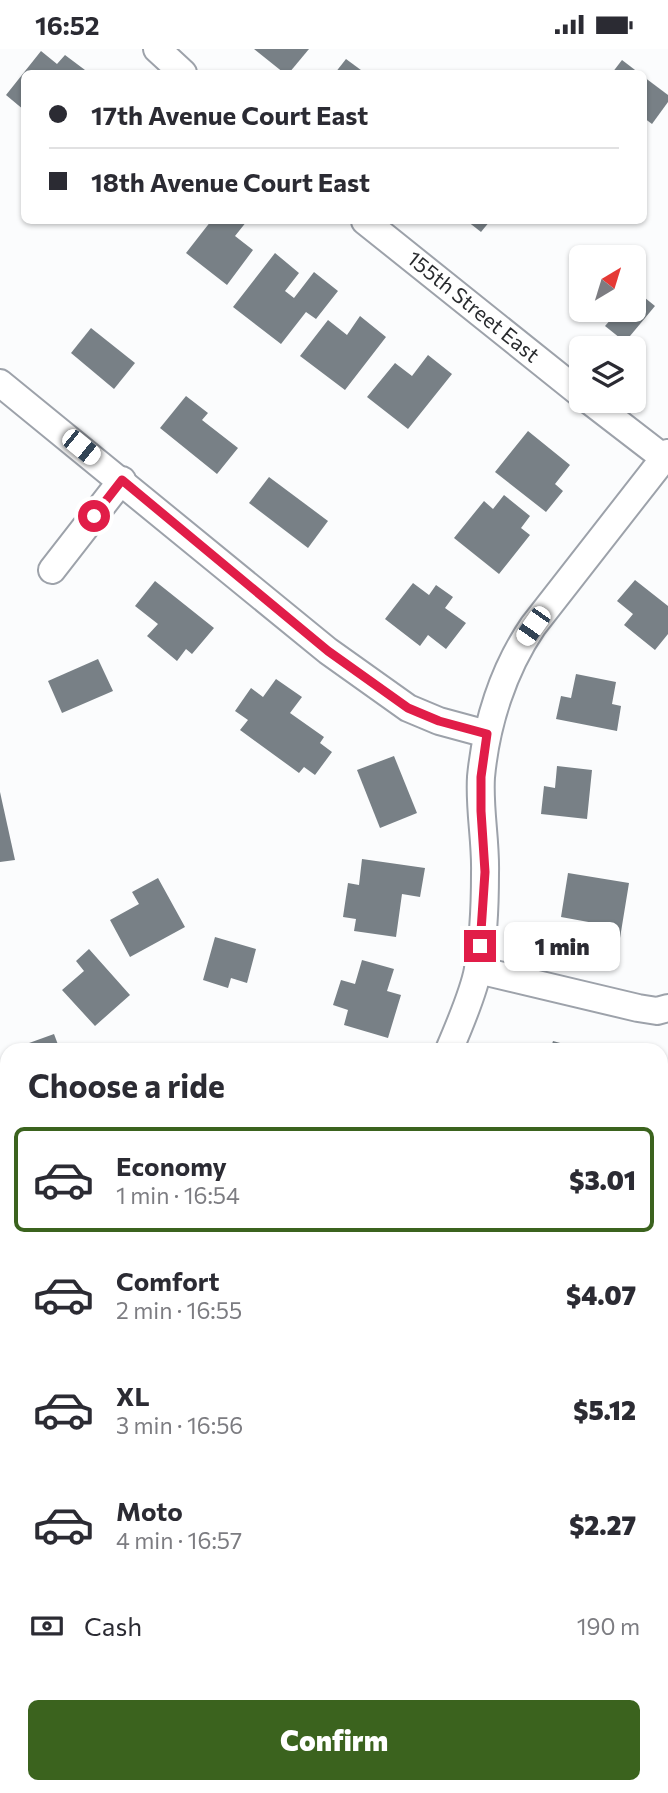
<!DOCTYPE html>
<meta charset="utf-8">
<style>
body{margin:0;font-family:Commissioner,sans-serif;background:#f2f2f3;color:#2b2b33;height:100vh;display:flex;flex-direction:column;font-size:26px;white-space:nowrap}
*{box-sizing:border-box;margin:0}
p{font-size:23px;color:#7c7c81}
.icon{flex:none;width:38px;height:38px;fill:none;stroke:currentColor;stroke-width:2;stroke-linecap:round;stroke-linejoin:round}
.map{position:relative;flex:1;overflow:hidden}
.sheet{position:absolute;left:0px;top:994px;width:668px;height:751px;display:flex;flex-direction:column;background:#fff;border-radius:21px 21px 0 0;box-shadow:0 2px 5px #0004}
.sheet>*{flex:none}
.banner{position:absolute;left:21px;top:21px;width:626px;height:154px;border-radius:10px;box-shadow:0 2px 5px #0004;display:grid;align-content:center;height:154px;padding:0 28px;background:#fff}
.needle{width:46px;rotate:38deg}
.buttons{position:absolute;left:569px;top:196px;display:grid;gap:14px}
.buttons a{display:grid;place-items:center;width:77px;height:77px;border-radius:10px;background:#fff;box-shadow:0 2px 5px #0004;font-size:35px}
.end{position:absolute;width:32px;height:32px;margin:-16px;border:9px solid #e11d48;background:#fff;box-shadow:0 0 0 4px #fff}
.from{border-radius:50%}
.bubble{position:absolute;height:49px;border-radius:10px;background:#fff;box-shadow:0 2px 5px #0004;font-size:23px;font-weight:800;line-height:49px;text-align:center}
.car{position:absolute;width:21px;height:42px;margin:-21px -10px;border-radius:9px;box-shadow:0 0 5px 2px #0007;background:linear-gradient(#fff 24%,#345 0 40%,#fff 0 76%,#345 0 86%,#fff 0)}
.banner b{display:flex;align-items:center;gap:24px;height:66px;font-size:26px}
.banner b+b{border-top:2px solid #e1e1e2}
.banner i{width:18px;height:18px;background:#2b2b33}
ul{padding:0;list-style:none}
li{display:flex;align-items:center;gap:21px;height:105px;margin:0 14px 10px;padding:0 14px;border:4px solid transparent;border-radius:10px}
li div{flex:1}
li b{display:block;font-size:26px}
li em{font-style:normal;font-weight:800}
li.on{border-color:#3b631e}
li>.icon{width:63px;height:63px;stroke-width:1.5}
h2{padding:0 28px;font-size:32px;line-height:84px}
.pay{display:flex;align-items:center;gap:18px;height:77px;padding:0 28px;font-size:26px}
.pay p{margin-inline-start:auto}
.button{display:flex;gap:14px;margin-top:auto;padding:14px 28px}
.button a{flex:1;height:80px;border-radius:10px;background:#3b631e;color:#fff;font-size:28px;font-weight:800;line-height:80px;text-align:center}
.status{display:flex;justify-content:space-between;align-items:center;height:49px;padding:0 35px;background:#fff;direction:ltr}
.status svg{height:19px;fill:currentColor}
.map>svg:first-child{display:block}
.building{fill:#788086}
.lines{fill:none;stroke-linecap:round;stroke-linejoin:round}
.service-casing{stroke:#9da2aa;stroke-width:16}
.minor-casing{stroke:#9da2aa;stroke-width:30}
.service{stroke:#fff;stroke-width:12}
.minor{stroke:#fff;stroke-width:26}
.route{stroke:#e11d48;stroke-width:9}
.labels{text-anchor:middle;stroke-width:7;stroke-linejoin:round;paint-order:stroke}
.street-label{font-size:21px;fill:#292b2e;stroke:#fff}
</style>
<div class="status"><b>16:52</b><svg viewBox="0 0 49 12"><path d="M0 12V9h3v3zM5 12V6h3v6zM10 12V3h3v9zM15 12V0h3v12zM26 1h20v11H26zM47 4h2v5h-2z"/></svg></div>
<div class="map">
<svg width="668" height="1744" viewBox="0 0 668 1744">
<rect width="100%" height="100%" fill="#fbfcfd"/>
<g class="building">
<path d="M254 0H309L289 24H284Z"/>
<path d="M41 2 57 15 65 6 89 24H24V61L6 46Z"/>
<path d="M346 10 365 24H335Z"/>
<path d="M622 11 639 24H612Z"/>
<path d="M644 28 668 46V53L652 75 644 69Z"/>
<path d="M211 172H247L235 187 253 201 227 236 186 204Z"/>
<path d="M467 172H490L481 183Z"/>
<path d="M275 204 299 224 285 242 294 249 314 223 338 242 316 270 306 263 281 295 233 258Z"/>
<path d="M634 240 655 257 625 293 605 277 612 269 602 261H634Z"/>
<path d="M360 267 386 288 345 341 300 307 328 271 347 286Z"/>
<path d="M91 279 135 314 114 340 71 304Z"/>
<path d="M428 306 452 325 408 380 367 348 395 314 412 327Z"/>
<path d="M186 347 208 364 202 371 238 399 217 425 160 379Z"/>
<path d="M528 382 570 416 555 435 563 442 546 463 495 423Z"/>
<path d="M269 428 328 472 308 499 249 454Z"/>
<path d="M504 446 530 467 521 479 530 486 499 525 454 489 484 452 493 460Z"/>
<path d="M635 531 668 557V585L655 601 624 576 633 565 617 552Z"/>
<path d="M155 532 214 579 192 605 186 600 177 612 147 587 158 575 135 557Z"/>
<path d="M413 534 429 546 436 536 453 548 445 559 466 574 446 600 428 586 420 597 385 570Z"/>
<path d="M98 610 113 642 62 664 48 632Z"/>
<path d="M576 625 616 633 612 655 621 657 617 682 556 670 561 647 571 649Z"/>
<path d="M276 630 302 648 290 664 324 688 320 694 332 703 315 726 304 718 299 724 240 681 248 671 235 662 251 639 263 648Z"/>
<path d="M394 707 417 764 380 779 357 721Z"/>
<path d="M557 717 592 721 587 770 541 765 544 737 555 739Z"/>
<path d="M0 743 15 811 0 813Z"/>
<path d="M362 810 425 819 420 848 402 845 396 888 354 882 356 870 343 868 348 834 359 836Z"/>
<path d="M568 824 629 834 620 889 592 884 594 874 561 868Z"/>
<path d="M158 829 185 878 130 908 110 871 139 855 132 843Z"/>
<path d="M215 888 256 900 247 934 231 929 228 939 203 931Z"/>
<path d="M89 900 130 946 95 977 62 941 84 922 76 912Z"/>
<path d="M362 911 394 920 387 942 401 946 388 989 344 976 348 961 333 956 341 931 355 935Z"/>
<path d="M54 985 60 1001H19L18 998Z"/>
<path d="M553 992 582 1000V1001H550Z"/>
<path d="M662 1022 668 1023V1085L662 1084Z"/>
<path d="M662 1495 668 1500V1520L665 1523 662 1520Z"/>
<path d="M3 1689 7 1692V1738H25L20 1744H0V1693Z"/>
<path d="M190 1738H247L249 1739 244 1744H185Z"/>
<path d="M545 1738H600L607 1744H548L543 1740Z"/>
</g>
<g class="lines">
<g class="service-casing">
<path id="service" d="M0 1337 7 1330"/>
</g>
<g class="minor-casing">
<g id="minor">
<path d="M157 0 183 24"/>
<path d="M365 172 581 345"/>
<path d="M0 334 328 602 408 659 439 672 487 685"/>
<path d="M590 352 664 409"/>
<path d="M52 521 122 431"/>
<path d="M478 921 638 959 657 962 668 959"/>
<path d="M449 1001C458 980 474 943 478 920 483 894 485 852 485 824 486 792 479 760 481 728 486 675 503 621 533 577L668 404"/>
<path d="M662 1635 668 1626"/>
<path d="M103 1744 108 1738"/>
</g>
</g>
<use href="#service" class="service"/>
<use href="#minor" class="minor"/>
</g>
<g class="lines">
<path class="route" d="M94 467 122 431 328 602 408 659 439 672 487 685 481 728V762L485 823 480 897"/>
</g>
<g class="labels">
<g class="street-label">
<text transform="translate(473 258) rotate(39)" y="7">155th Street East</text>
</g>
</g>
</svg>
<div class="buttons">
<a><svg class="needle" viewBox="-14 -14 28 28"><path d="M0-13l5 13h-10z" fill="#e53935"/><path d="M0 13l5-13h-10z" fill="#7c7c81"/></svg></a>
<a><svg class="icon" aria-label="layers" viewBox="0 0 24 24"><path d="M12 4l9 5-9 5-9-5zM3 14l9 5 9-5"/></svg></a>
</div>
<i class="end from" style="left:94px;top:467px"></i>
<i class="end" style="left:480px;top:897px"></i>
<div class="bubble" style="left:504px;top:873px;width:116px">1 min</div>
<i class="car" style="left:81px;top:398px;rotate:129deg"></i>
<i class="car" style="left:533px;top:577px;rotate:215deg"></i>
<div class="banner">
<b><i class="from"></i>17th Avenue Court East</b>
<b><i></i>18th Avenue Court East</b>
</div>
<section class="sheet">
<h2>Choose a ride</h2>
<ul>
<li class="on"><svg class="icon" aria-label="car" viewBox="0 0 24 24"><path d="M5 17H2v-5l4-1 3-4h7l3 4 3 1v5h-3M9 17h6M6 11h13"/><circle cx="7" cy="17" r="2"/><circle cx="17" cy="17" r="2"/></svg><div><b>Economy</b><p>1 min · 16:54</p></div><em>$3.01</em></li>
<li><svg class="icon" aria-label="car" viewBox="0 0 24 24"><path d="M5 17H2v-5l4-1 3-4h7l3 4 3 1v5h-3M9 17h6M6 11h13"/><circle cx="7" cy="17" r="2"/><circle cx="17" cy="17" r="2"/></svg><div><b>Comfort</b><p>2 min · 16:55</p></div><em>$4.07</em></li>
<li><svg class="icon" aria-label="car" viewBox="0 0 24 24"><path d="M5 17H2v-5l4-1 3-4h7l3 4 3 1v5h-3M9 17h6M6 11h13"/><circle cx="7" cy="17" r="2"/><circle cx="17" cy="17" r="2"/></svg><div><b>XL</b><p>3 min · 16:56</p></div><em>$5.12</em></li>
<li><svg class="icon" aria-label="car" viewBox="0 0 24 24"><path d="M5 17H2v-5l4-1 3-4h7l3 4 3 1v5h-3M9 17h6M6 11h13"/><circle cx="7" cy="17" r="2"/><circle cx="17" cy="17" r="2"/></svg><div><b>Moto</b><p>4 min · 16:57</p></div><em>$2.27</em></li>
</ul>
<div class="pay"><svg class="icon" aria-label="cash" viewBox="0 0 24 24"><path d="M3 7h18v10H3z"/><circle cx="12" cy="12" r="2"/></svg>Cash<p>190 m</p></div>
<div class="button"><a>Confirm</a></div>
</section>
</div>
